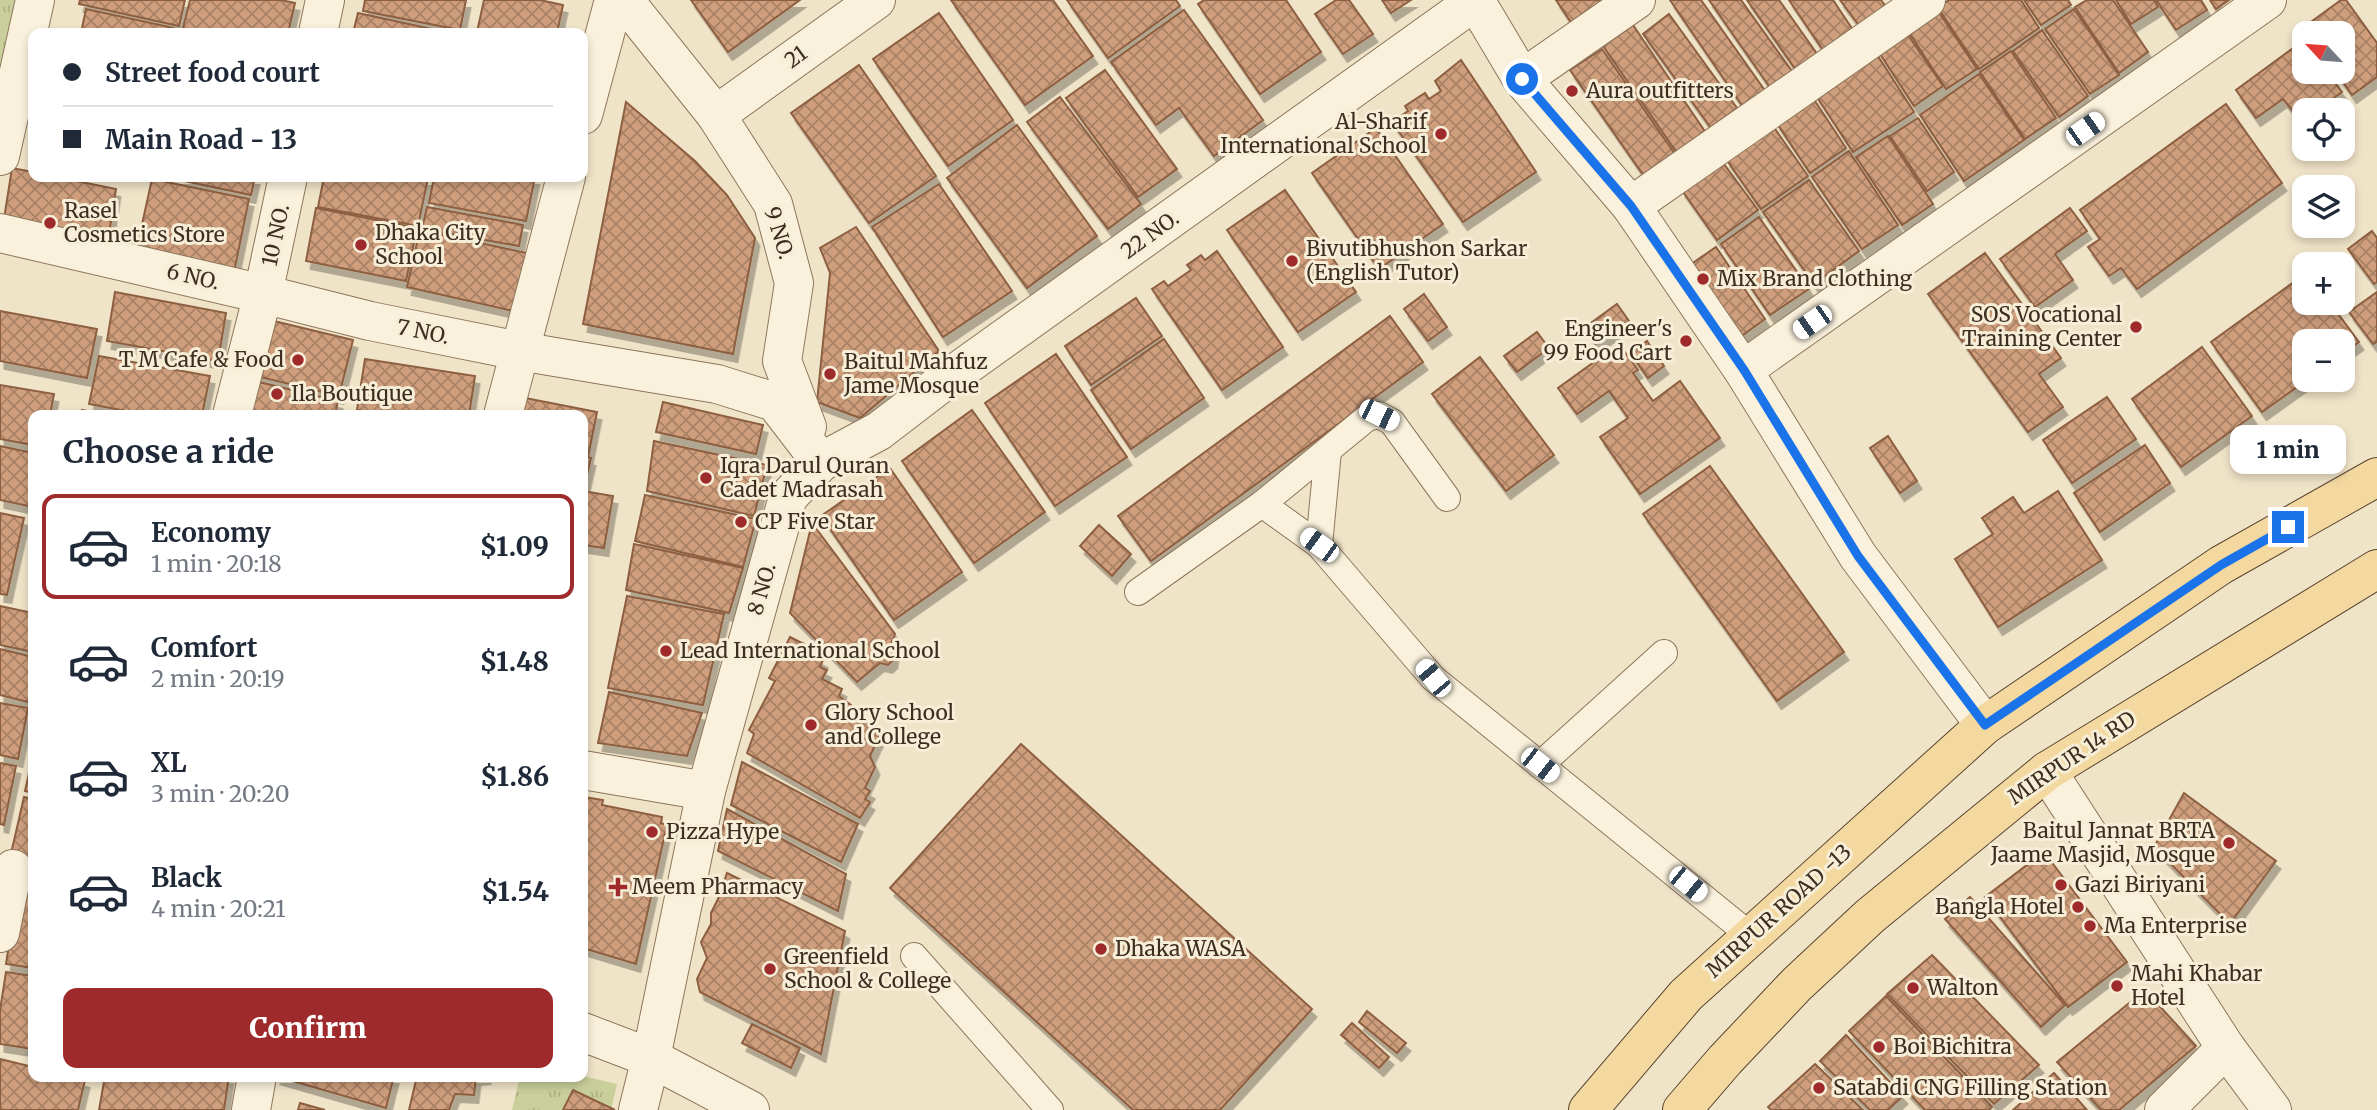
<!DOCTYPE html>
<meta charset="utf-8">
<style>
body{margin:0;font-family:Merriweather,serif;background:#f2f2f3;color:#1f2937;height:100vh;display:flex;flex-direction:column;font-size:26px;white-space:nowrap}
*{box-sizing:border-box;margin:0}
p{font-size:23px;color:#747a83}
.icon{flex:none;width:38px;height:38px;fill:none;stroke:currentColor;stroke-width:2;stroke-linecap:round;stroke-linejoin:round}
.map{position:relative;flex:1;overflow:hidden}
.details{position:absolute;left:28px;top:410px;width:560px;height:672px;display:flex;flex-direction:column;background:#fff;border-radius:14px;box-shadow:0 4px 10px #0003}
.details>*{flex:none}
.hud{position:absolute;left:28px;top:28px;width:560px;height:154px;border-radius:14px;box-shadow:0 4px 10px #0003;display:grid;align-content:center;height:154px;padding:0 35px;background:#fff}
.needle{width:46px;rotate:296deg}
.fabs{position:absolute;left:2292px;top:21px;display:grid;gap:14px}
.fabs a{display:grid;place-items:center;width:63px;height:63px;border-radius:14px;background:#fff;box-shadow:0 4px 10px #0003;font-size:35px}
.end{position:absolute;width:32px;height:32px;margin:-16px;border:9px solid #1a73e8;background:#fff;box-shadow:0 0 0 4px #fff}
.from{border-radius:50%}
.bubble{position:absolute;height:49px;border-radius:14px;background:#fff;box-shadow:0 4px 10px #0003;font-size:23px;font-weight:800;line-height:49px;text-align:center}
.car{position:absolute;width:21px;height:42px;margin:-21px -10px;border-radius:9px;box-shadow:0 0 5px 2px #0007;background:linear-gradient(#fff 24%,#345 0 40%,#fff 0 76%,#345 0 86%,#fff 0)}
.hud b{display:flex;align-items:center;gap:24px;height:66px;font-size:26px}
.hud b+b{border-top:2px solid #e0e1e3}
.hud i{width:18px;height:18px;background:#1f2937}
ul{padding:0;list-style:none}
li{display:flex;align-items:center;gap:21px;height:105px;margin:0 14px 10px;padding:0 21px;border:4px solid transparent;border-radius:14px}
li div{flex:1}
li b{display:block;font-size:26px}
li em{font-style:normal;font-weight:800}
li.on{border-color:#9e2a2b}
li>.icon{width:63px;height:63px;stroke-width:1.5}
h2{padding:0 35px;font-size:32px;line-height:84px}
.action{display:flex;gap:14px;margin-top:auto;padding:14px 35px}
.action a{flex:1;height:80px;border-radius:14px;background:#9e2a2b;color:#fff;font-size:28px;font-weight:800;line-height:80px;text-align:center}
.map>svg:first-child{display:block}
.grass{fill:url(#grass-tufts)}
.building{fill:url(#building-cross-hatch);stroke:#8d5f41;stroke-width:2;filter:url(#shadow)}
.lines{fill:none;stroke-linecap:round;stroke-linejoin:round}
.lane-casing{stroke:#8d765c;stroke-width:28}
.street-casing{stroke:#8d765c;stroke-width:40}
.primary-casing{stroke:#5b4430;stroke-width:40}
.lane{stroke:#faf1dc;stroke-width:26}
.street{stroke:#faf1dc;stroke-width:38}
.primary{stroke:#f3d9a0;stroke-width:38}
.route{stroke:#1a73e8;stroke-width:9}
.poi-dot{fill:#9e2a2b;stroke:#f7eed8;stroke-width:2.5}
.labels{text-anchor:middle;stroke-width:6;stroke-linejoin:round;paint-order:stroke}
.street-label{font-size:21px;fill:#3d2e20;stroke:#f7eed8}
.poi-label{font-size:21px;fill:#3d2e20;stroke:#f7eed8;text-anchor:start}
</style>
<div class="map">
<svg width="2377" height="1110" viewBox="0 0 2377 1110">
<defs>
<pattern id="grass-tufts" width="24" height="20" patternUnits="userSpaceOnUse" patternTransform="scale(1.75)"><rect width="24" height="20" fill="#c9cf9b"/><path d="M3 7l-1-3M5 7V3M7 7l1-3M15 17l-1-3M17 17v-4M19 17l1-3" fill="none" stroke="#aeb285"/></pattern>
<pattern id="building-cross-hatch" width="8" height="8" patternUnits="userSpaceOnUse" patternTransform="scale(1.75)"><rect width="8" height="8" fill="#cf9f7d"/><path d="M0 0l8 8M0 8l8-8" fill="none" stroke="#a98266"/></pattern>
<filter id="shadow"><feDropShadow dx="4.5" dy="8" stdDeviation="0" flood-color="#0004"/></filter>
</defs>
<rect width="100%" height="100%" fill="#f0e4c8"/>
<g class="grass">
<path d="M0 0H19L0 84Z"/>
<path d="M520 1076H583L617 1084 611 1110H512Z"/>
</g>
<g class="building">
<path d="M80 0H185L179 26 79 4Z"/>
<path d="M190 0H281L295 3 288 33H205L183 28Z"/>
<path d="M365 0H466L460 30 363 11Z"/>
<path d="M484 0H540L563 5 557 33 477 32Z"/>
<path d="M691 0H800L728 52Z"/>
<path d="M951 0H1053L1093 56 1025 105Z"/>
<path d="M1067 0H1176L1180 6 1108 58Z"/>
<path d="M1204 0H1286L1321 52 1260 94 1198 4Z"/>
<path d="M1336 0H1349L1373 34 1343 54 1315 14Z"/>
<path d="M1382 0H1411L1391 13Z"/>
<path d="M1556 0H1608L1572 24Z"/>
<path d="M1670 0H1701L1766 92 1743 107Z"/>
<path d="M1709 0H1741L1794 74 1771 89Z"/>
<path d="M1747 0H1779L1820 58 1798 73Z"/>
<path d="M1789 0H1833L1857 36 1827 56Z"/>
<path d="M1840 0H1881L1893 16 1867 36Z"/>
<path d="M1949 0H2021L2039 28 1979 69 1938 8Z"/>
<path d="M2024 0H2068L2071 5 2041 25Z"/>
<path d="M2087 0H2113L2148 52 2119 73 2075 7Z"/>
<path d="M2116 0H2154L2158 7 2131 24Z"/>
<path d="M2156 0H2201L2207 10 2176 30Z"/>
<path d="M2210 0H2229L2216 9Z"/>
<path d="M2341 0H2346L2377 43V77L2352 95 2336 72H2343V33H2308L2304 27Z"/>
<path d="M1936 8 1977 69 1946 89 1906 28Z"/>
<path d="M86 9 174 28 173 33H81Z"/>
<path d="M2074 9 2119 75 2090 94 2045 29Z"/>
<path d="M1184 10 1263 120 1214 156 1179 108 1156 125 1111 62Z"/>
<path d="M358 13 450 33H353Z"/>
<path d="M939 13 1013 120 948 166 873 59Z"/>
<path d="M1669 14 1737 108 1711 128 1643 34Z"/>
<path d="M1633 25 1706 133 1677 153 1603 46Z"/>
<path d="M2042 30 2088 96 2059 117 2013 51Z"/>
<path d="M1908 35 1943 86 1914 106 1880 54Z"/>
<path d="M2304 40 2305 72H2327L2342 92 2317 110H2305V119L2301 122 2283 99 2256 118 2236 90Z"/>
<path d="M1602 49 1677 157 1646 179 1570 70Z"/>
<path d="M2011 51 2056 118 2025 139 1980 72Z"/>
<path d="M1876 53 1914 112 1853 152 1815 94Z"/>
<path d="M1461 60 1536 172 1463 222 1392 122 1408 111 1405 106 1425 93 1429 99 1441 91 1435 81Z"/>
<path d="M859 65 936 176 869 223 791 113Z"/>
<path d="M1105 70 1177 169 1138 197 1066 98Z"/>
<path d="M1979 74 2024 140 1964 181 1920 115Z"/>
<path d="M1060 97 1141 204 1108 229 1027 122Z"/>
<path d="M1813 98 1846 148 1810 173 1776 122Z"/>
<path d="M626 102 695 161 727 195 755 238 733 354 583 324Z"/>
<path d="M2226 104 2282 183 2137 289 2121 268 2109 276 2088 247 2100 239 2080 210Z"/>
<path d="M1918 118 1954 172 1927 191 1890 136Z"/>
<path d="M1017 125 1097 236 1027 288 947 178Z"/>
<path d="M1773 126 1808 176 1761 209 1726 159Z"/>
<path d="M1376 128 1443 224 1379 269 1312 173Z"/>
<path d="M1888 136 1933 204 1902 225 1856 157Z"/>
<path d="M1849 151 1898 225 1862 249 1812 177Z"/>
<path d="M1721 160 1758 210 1717 240 1681 189Z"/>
<path d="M12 168 33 172V177H57L116 189 108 241 4 219Z"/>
<path d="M165 177H255L251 195Z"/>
<path d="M324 177 428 178 418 226 318 207Z"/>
<path d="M434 177H535L526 221 429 203Z"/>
<path d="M152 179 249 199 233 277 135 256Z"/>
<path d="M1809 180 1859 251 1814 284 1763 212Z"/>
<path d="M939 184 1012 291 943 337 872 227Z"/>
<path d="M1285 190 1356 292 1298 332 1227 230Z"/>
<path d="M427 207 523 225 519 246 422 229Z"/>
<path d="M316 208 417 228 406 281 306 261Z"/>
<path d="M2070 208 2087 231 2055 254 2073 280 2035 307 2000 259Z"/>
<path d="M1759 217 1809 289 1770 315 1721 244Z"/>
<path d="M856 227 939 351 860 418 817 402 830 273 820 248Z"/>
<path d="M420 230 531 254 518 312 407 287Z"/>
<path d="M2372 231 2377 238V282L2374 284 2348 249Z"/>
<path d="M1716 247 1765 319 1736 340 1687 267Z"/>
<path d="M1217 251 1283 347 1222 390 1152 289 1164 281 1168 286 1191 270 1187 265 1201 255 1205 260Z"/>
<path d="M1985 253 2061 358 2039 374 2063 407 2028 432 1928 294Z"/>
<path d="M2305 274V303H2330L2359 342 2343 353V341H2305V380H2307L2262 412 2211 342Z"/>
<path d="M115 292 226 313 218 361 107 341Z"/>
<path d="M2377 292V342L2373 344 2349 312Z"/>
<path d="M1424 294 1447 327 1428 341 1404 309Z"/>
<path d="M1136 298 1162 336 1091 385 1065 346Z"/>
<path d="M1617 304 1629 321 1596 344 1584 328Z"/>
<path d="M0 311 97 329 87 378 0 361Z"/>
<path d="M253 316 353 340 339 396 240 372Z"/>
<path d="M1390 316 1423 362 1151 561 1118 516Z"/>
<path d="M1537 332 1549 348 1517 372 1504 356Z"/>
<path d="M1164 339 1204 398 1131 449 1091 390Z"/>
<path d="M1647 341 1664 366 1648 378 1630 353Z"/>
<path d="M1619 344 1638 370 1633 373 1653 401 1680 381 1720 438 1640 494 1600 437 1628 418 1609 391 1577 414 1558 388Z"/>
<path d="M2202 347 2252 416 2181 467 2132 399Z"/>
<path d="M1056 354 1127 457 1055 506 985 403Z"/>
<path d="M99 356 210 376 202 415H147L89 404Z"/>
<path d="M1480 357 1554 455 1506 491 1432 394Z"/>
<path d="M365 359 475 376 469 415H390L357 410Z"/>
<path d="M238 377 338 401 335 415H229Z"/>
<path d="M0 385 54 394 50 415H33V445L0 439Z"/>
<path d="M515 396 597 412 588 457 583 456V415H511Z"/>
<path d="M2107 397 2136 439 2072 483 2043 440Z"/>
<path d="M663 402 763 425 756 454 656 432Z"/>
<path d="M82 410 108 415H81Z"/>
<path d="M972 410 1045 512 974 563 902 461Z"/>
<path d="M1888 436 1917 481 1900 493 1870 448Z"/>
<path d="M654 441 767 465 754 516 647 491Z"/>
<path d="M2145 445 2170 483 2100 532 2074 493Z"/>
<path d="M0 446 33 453V507L0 500Z"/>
<path d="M583 456 591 458 584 488H583Z"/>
<path d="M1710 466 1844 652 1777 701 1643 514Z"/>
<path d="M890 468 962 572 894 620 821 516Z"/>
<path d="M583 491 613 496 604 548 583 545Z"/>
<path d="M2058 491 2102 560 1998 627 1955 559 1993 534 1982 518 2013 497 2024 513Z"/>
<path d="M645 495 756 519 743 567 635 541Z"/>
<path d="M0 513 24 518 7 595 0 594Z"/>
<path d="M812 523 895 634 889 649 894 652 893 660 888 665 880 663 857 682 790 613Z"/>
<path d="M1099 525 1131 554 1112 576 1080 546Z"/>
<path d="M634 544 743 568 729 613 626 590Z"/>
<path d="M627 596 724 614 703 705 608 688Z"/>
<path d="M0 606 33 613V652L0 645Z"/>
<path d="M790 637 804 644 802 649 823 660 820 667 827 670 822 679 842 689 839 696 863 714 861 719 882 731 870 756 875 767 865 788 870 791 865 799 870 802 860 818 747 753 754 734 749 730 775 681 769 678Z"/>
<path d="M0 649 33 657V678L28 702 0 695Z"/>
<path d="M609 692 702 713 687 756 598 743Z"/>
<path d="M0 703 28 708 18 759 0 755Z"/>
<path d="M1021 744 1312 1009 1220 1110H1133L890 888Z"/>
<path d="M33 755V793L25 791Z"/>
<path d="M742 762 858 824 841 862 731 805Z"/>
<path d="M0 763 16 766 4 825 0 824Z"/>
<path d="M2184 793 2276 861 2230 924 2154 847Z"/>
<path d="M24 797 33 799V863L10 858Z"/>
<path d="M584 797 603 800 602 805 662 817 661 823 667 825 636 964 583 948Z"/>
<path d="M727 809 846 874 838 911 718 851Z"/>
<path d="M2044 852 2127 962 2068 1007 1985 897Z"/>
<path d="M727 873 845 931 821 1054 700 992 697 979 707 958 701 942 711 924V913L718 899Z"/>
<path d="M17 893 33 896V968L6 964Z"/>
<path d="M1970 897 2065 1005 2041 1027 1945 919Z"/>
<path d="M1932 955 2039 1065 1994 1104 1887 994Z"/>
<path d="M6 972 33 976V1049L0 1044V1010Z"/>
<path d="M2145 990 2196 1046 2119 1110H2101L2057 1062Z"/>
<path d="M1886 996 1992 1107 1988 1110H1925L1849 1031Z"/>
<path d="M1367 1011 1406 1043 1397 1053 1359 1022Z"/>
<path d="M1352 1023 1389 1057 1379 1068 1341 1035Z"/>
<path d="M752 1024 800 1048 791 1068 742 1043Z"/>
<path d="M1846 1035 1903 1096 1888 1110H1870L1820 1061Z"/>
<path d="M0 1059 33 1067V1076H71L85 1080 78 1110H0Z"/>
<path d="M1815 1064 1863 1110H1771L1768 1107Z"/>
<path d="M2054 1073 2087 1110H2013Z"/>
<path d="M105 1076H229L224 1110H99Z"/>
<path d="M275 1076H394L386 1108Z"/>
<path d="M417 1076H487L476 1077 474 1095 455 1094 449 1110H409Z"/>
<path d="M573 1090 615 1110H563Z"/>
<path d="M300 1103 325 1110H298Z"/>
</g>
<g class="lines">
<g class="lane-casing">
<g id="lane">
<path d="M1262 504 1319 545 1433 678 1751 936"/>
<path d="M1319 545 1328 451"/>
<path d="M1138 592 1262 504 1367 418 1379 415 1392 422 1447 498"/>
<path d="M1540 765 1664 653"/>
<path d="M914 956 1050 1110"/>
</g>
</g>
<g class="street-casing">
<g id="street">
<path d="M624 0 716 115 773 204 794 283 782 361 807 427"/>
<path d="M1475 0 1522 79 1631 206 1743 370 1858 556 1985 725"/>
<path d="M318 33 325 0"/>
<path d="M1522 79 1636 0"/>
<path d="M583 115 614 0"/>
<path d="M716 115 876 0"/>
<path d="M0 156 35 0"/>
<path d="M1631 206 1926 0"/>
<path d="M0 233 263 294 370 321 519 351 717 384 775 402 821 462"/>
<path d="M1743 370 2267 0"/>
<path d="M232 415 263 294 288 177"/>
<path d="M503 415 566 177"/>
<path d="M583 770 706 791"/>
<path d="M2047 771 2226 1048 2272 1110"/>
<path d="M0 933 13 869"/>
<path d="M583 1032 651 1058 750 1110"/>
<path d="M251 1110 257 1076"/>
<path d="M638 1110 651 1058 706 791 788 497 821 462 879 431 939 385 1475 1"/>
<path d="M2164 1110 2226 1048"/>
</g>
</g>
<g class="primary-casing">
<g id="primary">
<path d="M1588 1110 1686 995 1985 725 2221 565 2377 477"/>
<path d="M1682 1110 1725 1060 1797 984 1870 916 2047 771 2377 569"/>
</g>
</g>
<use href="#lane" class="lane"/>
<use href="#street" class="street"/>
<use href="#primary" class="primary"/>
</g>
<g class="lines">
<path class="route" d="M1522 79 1631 206 1744 370 1858 556 1985 725 2221 565 2288 527"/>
</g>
<g class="poi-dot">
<circle cx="1572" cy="91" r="7"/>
<circle cx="1441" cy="134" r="7"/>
<circle cx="50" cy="223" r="7"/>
<circle cx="361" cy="245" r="7"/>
<circle cx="1292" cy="261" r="7"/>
<circle cx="1703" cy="279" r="7"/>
<circle cx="2136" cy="327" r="7"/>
<circle cx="1686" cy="341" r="7"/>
<circle cx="298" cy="360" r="7"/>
<circle cx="830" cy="374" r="7"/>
<circle cx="277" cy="394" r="7"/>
<circle cx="706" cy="478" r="7"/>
<circle cx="741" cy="522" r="7"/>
<circle cx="666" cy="651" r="7"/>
<circle cx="811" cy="725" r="7"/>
<circle cx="652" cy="832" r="7"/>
<circle cx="2229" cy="843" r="7"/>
<circle cx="2061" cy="885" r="7"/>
<path d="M614.5 876.5h7v7h7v7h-7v7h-7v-7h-7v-7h7z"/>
<circle cx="2078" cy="907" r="7"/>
<circle cx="2090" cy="926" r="7"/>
<circle cx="1101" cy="949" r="7"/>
<circle cx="770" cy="969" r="7"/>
<circle cx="2117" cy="986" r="7"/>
<circle cx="1913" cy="988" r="7"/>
<circle cx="1879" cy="1047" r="7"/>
<circle cx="1819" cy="1088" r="7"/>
</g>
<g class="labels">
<g class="street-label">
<text transform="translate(796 57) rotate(-36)" y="7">21</text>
<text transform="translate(779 233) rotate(73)" y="7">9 NO.</text>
<text transform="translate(276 235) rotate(-78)" y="7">10 NO.</text>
<text transform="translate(1150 235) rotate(-36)" y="7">22 NO.</text>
<text transform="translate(193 277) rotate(13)" y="7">6 NO.</text>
<text transform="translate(423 332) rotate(11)" y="7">7 NO.</text>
<text transform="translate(762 589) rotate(-74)" y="7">8 NO.</text>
<text transform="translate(2072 758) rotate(-34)" y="7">MIRPUR 14 RD</text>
<text transform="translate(1779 911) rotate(-42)" y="7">MIRPUR ROAD -13</text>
</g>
<g class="poi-label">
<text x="1586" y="98">Aura outfitters</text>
<text x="1427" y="129" text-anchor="end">Al-Sharif<tspan x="1427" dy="24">International School</tspan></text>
<text x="64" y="218">Rasel<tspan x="64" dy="24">Cosmetics Store</tspan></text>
<text x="375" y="240">Dhaka City<tspan x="375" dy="24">School</tspan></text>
<text x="1306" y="256">Bivutibhushon Sarkar<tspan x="1306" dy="24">(English Tutor)</tspan></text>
<text x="1717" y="286">Mix Brand clothing</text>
<text x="2122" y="322" text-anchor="end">SOS Vocational<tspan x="2122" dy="24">Training Center</tspan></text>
<text x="1672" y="336" text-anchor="end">Engineer's<tspan x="1672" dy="24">99 Food Cart</tspan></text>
<text x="284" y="367" text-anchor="end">T M Cafe &amp; Food</text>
<text x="844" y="369">Baitul Mahfuz<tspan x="844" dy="24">Jame Mosque</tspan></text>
<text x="291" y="401">Ila Boutique</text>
<text x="720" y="473">Iqra Darul Quran<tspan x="720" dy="24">Cadet Madrasah</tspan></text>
<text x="755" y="529">CP Five Star</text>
<text x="680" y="658">Lead International School</text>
<text x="825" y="720">Glory School<tspan x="825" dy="24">and College</tspan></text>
<text x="2215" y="838" text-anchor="end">Baitul Jannat BRTA<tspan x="2215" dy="24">Jaame Masjid, Mosque</tspan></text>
<text x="666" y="839">Pizza Hype</text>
<text x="2075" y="892">Gazi Biriyani</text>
<text x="632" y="894">Meem Pharmacy</text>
<text x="2064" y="914" text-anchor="end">Bangla Hotel</text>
<text x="2104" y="933">Ma Enterprise</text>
<text x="1115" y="956">Dhaka WASA</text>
<text x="784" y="964">Greenfield<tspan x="784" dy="24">School &amp; College</tspan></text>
<text x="2131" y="981">Mahi Khabar<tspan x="2131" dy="24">Hotel</tspan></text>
<text x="1927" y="995">Walton</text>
<text x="1893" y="1054">Boi Bichitra</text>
<text x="1833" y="1095">Satabdi CNG Filling Station</text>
</g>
</g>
</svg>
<div class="fabs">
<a><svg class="needle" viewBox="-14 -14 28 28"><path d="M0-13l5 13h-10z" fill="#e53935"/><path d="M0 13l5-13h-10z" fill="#747a83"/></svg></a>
<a><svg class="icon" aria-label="locate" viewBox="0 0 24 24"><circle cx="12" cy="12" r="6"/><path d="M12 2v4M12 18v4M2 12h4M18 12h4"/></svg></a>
<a><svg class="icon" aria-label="layers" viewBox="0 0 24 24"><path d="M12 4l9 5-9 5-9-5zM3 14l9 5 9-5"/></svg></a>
<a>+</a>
<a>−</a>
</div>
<i class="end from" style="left:1522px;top:79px"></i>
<i class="end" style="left:2288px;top:527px"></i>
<div class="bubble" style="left:2230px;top:425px;width:116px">1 min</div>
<i class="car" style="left:2085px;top:129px;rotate:55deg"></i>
<i class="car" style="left:1812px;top:322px;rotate:235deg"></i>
<i class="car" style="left:1379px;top:415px;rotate:116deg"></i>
<i class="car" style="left:1319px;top:545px;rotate:306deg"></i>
<i class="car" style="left:1433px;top:678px;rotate:320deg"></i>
<i class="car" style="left:1540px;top:765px;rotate:128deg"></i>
<i class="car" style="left:1688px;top:884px;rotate:129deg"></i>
<div class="hud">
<b><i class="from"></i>Street food court</b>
<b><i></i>Main Road - 13</b>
</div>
<section class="details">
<h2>Choose a ride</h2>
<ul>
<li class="on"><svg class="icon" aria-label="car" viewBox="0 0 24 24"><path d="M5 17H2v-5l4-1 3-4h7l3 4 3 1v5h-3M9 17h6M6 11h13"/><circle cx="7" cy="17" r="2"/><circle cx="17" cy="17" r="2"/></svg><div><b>Economy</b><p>1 min · 20:18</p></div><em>$1.09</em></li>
<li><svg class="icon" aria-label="car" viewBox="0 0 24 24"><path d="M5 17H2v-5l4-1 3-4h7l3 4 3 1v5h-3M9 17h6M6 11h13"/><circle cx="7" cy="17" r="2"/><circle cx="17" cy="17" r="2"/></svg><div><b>Comfort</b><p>2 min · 20:19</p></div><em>$1.48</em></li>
<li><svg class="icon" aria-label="car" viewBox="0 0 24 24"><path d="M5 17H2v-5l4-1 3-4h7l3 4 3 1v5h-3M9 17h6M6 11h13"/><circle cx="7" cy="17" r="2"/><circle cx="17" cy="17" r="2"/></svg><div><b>XL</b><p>3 min · 20:20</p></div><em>$1.86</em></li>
<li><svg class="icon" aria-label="car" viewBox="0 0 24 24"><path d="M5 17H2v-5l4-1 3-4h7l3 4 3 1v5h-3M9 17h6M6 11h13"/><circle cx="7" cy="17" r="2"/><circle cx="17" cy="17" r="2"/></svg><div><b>Black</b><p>4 min · 20:21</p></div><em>$1.54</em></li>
</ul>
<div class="action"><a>Confirm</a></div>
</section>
</div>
